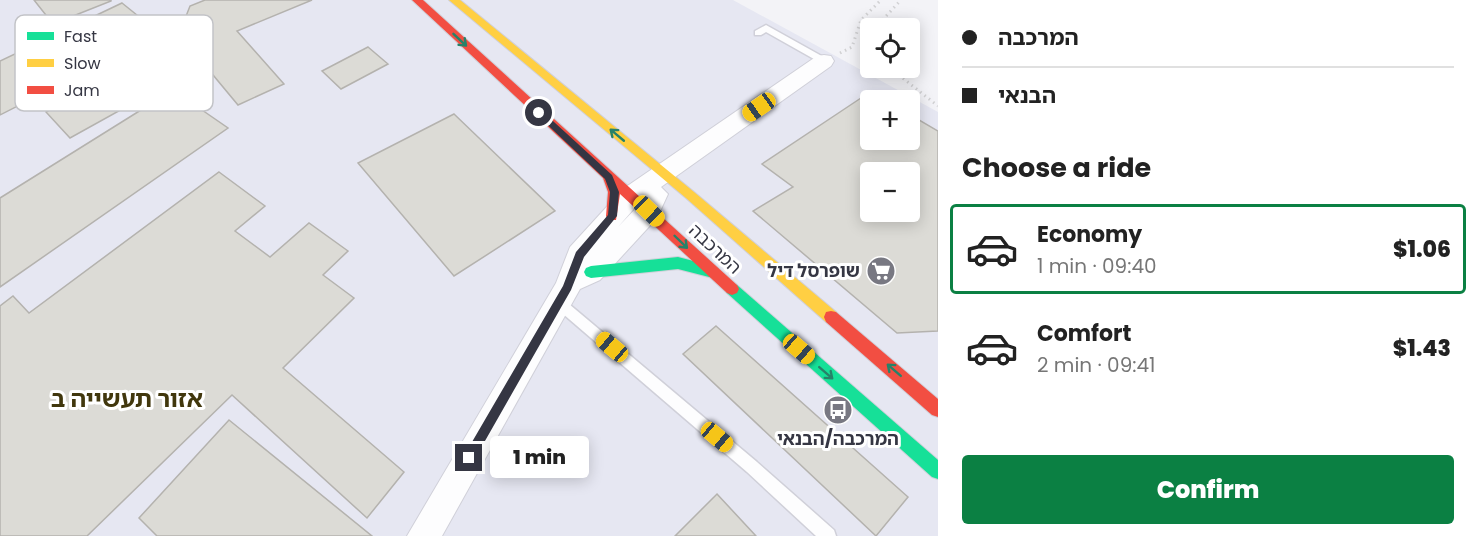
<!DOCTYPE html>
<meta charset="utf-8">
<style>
body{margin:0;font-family:Poppins,"Noto Sans Hebrew",sans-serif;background:#f2f2f2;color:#222;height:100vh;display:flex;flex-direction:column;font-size:22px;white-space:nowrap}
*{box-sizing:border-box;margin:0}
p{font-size:20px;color:#767676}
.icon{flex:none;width:33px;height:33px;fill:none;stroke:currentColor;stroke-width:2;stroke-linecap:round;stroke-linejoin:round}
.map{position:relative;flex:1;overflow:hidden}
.sheet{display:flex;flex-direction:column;background:#fff;width:540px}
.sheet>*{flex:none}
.top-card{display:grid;align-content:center;height:132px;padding:0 24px;background:#fff}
.buttons{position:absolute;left:860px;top:18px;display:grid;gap:12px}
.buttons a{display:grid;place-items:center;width:60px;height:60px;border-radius:6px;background:#fff;box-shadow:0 3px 15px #0003;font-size:30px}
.end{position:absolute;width:27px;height:27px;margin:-14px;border:8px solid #353643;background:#fff;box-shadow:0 0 0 3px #fff}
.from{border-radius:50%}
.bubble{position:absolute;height:42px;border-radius:6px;background:#fff;box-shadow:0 3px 15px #0003;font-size:20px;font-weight:800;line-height:42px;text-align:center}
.car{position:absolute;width:18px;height:36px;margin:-18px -9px;border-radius:8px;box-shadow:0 0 4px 2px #0007;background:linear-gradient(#f5c518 24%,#345 0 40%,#f5c518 0 76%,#345 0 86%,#f5c518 0)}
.top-card b{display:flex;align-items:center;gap:21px;height:57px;font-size:22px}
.top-card b+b{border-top:2px solid #e0e0e0}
.top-card i{width:15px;height:15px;background:#222}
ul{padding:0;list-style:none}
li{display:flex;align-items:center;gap:18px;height:90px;margin:0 12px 9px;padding:0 12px;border:3px solid transparent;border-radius:6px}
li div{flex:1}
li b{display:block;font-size:22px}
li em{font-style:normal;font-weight:800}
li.active{border-color:#0b8043}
li>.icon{width:54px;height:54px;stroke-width:1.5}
h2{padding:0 24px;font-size:27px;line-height:72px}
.action{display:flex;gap:12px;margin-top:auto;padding:12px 24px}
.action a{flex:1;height:69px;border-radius:6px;background:#0b8043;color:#fff;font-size:24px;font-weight:800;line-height:69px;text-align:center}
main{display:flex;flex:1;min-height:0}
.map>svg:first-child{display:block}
.built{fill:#e6e7f2;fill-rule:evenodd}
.building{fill:#dcdbd6;stroke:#b4b2ae;stroke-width:1.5;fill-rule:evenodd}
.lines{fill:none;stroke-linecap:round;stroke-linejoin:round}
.lane-casing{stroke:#d0d0d9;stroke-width:3}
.street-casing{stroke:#d0d0d9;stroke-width:2}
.fast-casing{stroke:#d0d0d9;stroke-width:2}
.slow-casing{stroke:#d0d0d9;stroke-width:2}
.jam-casing{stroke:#d0d0d9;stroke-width:2}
.path{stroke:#d1d1d3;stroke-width:3;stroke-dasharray:1.5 4;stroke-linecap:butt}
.lane{fill:#fdfdfe;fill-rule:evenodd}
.street{fill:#fdfdfe;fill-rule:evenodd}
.fast{fill:#16e098;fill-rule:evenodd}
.slow{fill:#ffcf43;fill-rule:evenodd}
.jam{fill:#f24e42;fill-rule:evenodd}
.oneway{stroke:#278269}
.route{fill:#353643}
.labels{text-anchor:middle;stroke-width:6;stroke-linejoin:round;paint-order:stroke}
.street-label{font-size:18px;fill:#353643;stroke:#fff}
.poi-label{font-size:18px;font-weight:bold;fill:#353643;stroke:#fff;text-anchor:end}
.district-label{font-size:24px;font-weight:bold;fill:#41370d;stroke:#fff}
.key{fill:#fff;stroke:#c2c3c7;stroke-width:1.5}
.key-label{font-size:16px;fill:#353643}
</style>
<main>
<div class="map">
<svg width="938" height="536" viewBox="0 0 938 536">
<rect width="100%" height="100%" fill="#f3f3f7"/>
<path class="built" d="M0 0H733L938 112V536H0ZM870 100H909V140H870ZM870 172H909V212H870Z"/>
<g class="building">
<path d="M34 0H111V1L53 24Z"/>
<path d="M205 0H312L237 31 284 84 238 105 179 34 190 6Z"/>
<path d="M122 3 200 66 70 138 46 112 126 70 112 58 0 115V61Z"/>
<path d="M368 47 388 64 341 89 322 71Z"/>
<path d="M173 90 228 128 0 287V198Z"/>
<path d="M870 92 885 100H870V140H909V114L938 131V331L897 333 753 211 793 187 762 164ZM870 172H909V212H870Z"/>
<path d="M454 114 555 211 454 276 358 163Z"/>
<path d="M219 172 265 206 235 231 270 257 309 223 348 251 323 275 354 298 283 368 404 472 367 518 232 395 87 536H0V306L13 296 29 313Z"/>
<path d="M716 326 908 497 876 536 683 354Z"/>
<path d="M229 420 372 536H157L139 518Z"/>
<path d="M717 494 756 536H675Z"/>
</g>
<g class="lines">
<g class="lane-casing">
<g id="lane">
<path d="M766 25 827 59 829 61 827 63H821L766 32 761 35H755V31Z"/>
<path d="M559 297 563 299 757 462 834 530 836 536H816L747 472 555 307 553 303 555 299Z"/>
</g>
</g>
<g class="street-casing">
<path id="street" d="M824 55 831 56 834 61 831 66 661 187 668 194 657 218 600 280 580 289 442 536H407L556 283 570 247 623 189 817 56ZM641 201 639 205 618 227 639 203Z"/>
</g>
<g class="fast-casing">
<g id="fast">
<path d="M678 257 713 266 718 268 720 272 718 276 713 278 678 269 591 278 586 276 584 272 586 268 591 266Z"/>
<path d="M732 283 737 285 938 460V479L932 477 727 293 725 289 727 285Z"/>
</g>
</g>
<g class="slow-casing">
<path id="slow" d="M449 0H460L694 192 836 312 838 317 836 322 831 323 826 322 686 198Z"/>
</g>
<g class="jam-casing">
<g id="jam">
<path d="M412 0H423L737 285 739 289 737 293 732 295 727 293 620 194 616 220H608L606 216 608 192 603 178Z"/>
<path d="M831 311 836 312 938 399V417L932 415 826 322 824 317 826 312Z"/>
</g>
</g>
<g class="path">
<path d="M875 28 901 0"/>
<path d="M840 53 852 47 861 20 881 0"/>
<path d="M890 68 938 106"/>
</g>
<use href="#lane" class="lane"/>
<use href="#street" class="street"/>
<use href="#fast" class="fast"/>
<use href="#slow" class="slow"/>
<use href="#jam" class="jam"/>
</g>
<defs><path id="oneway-shaft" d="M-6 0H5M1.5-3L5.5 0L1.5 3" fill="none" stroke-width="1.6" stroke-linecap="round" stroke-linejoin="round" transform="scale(1.5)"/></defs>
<g class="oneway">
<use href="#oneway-shaft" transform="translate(460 40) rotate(43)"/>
<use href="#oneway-shaft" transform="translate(617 135) rotate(-140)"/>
<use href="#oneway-shaft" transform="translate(681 242) rotate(44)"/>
<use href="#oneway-shaft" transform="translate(894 370) rotate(-139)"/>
<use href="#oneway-shaft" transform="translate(826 373) rotate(41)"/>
</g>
<path class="route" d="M537 111H542L612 175 619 192 617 216 584 257 571 290 473 462 469 464 463 458 465 454 563 286 576 252 608 215 610 192 605 179 537 115Z"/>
<defs>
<g id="supermarket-disc" transform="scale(1.5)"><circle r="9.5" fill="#787882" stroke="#fff"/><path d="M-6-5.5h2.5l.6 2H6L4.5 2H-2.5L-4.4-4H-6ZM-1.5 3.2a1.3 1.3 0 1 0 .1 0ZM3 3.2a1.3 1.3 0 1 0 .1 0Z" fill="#fff"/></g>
<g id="bus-disc" transform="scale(1.5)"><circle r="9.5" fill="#787882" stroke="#fff"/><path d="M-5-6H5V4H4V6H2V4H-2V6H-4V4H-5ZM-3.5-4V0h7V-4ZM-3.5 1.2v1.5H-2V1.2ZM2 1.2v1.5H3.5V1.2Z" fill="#fff"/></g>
</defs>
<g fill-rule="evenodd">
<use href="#supermarket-disc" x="881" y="271"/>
<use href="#bus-disc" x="838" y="410"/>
</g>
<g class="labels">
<g class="street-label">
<text transform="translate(715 249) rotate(43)" y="6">המרכבה</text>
</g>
<g class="poi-label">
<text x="860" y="277">שופרסל דיל</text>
<text x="838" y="445" text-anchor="middle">המרכבה/הבנאי</text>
</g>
<g class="district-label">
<text x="127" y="407">אזור תעשייה ב</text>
</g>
</g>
<rect x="15" y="15" width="198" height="96" rx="9" class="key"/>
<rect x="27" y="32" width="27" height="8" fill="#16e098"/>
<rect x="27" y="59" width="27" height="8" fill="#ffcf43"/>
<rect x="27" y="86" width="27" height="8" fill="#f24e42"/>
<g class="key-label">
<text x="64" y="42">Fast</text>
<text x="64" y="69">Slow</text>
<text x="64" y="96">Jam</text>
</g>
</svg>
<div class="buttons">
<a><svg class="icon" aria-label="locate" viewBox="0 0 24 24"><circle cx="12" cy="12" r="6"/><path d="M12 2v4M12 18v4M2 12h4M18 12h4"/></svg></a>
<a>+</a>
<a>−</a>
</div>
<i class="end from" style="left:539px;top:113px"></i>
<i class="end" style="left:469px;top:458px"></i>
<div class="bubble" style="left:490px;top:436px;width:99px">1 min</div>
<i class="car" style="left:759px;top:107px;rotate:235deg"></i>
<i class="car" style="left:649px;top:211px;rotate:134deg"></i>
<i class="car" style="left:612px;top:347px;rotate:310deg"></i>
<i class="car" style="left:799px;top:349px;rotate:131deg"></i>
<i class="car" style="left:717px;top:437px;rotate:130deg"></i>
</div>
<section class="sheet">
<div class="top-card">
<b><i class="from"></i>המרכבה</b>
<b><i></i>הבנאי</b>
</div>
<h2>Choose a ride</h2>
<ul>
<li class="active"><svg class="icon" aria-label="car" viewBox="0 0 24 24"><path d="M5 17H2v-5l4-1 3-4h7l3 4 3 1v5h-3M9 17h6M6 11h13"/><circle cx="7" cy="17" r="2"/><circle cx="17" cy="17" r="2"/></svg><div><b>Economy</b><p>1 min · 09:40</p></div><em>$1.06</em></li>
<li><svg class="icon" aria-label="car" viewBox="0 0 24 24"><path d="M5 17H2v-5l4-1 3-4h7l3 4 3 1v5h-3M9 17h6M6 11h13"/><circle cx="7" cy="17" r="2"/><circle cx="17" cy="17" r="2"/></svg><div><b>Comfort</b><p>2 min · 09:41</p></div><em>$1.43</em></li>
</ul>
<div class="action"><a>Confirm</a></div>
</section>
</main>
